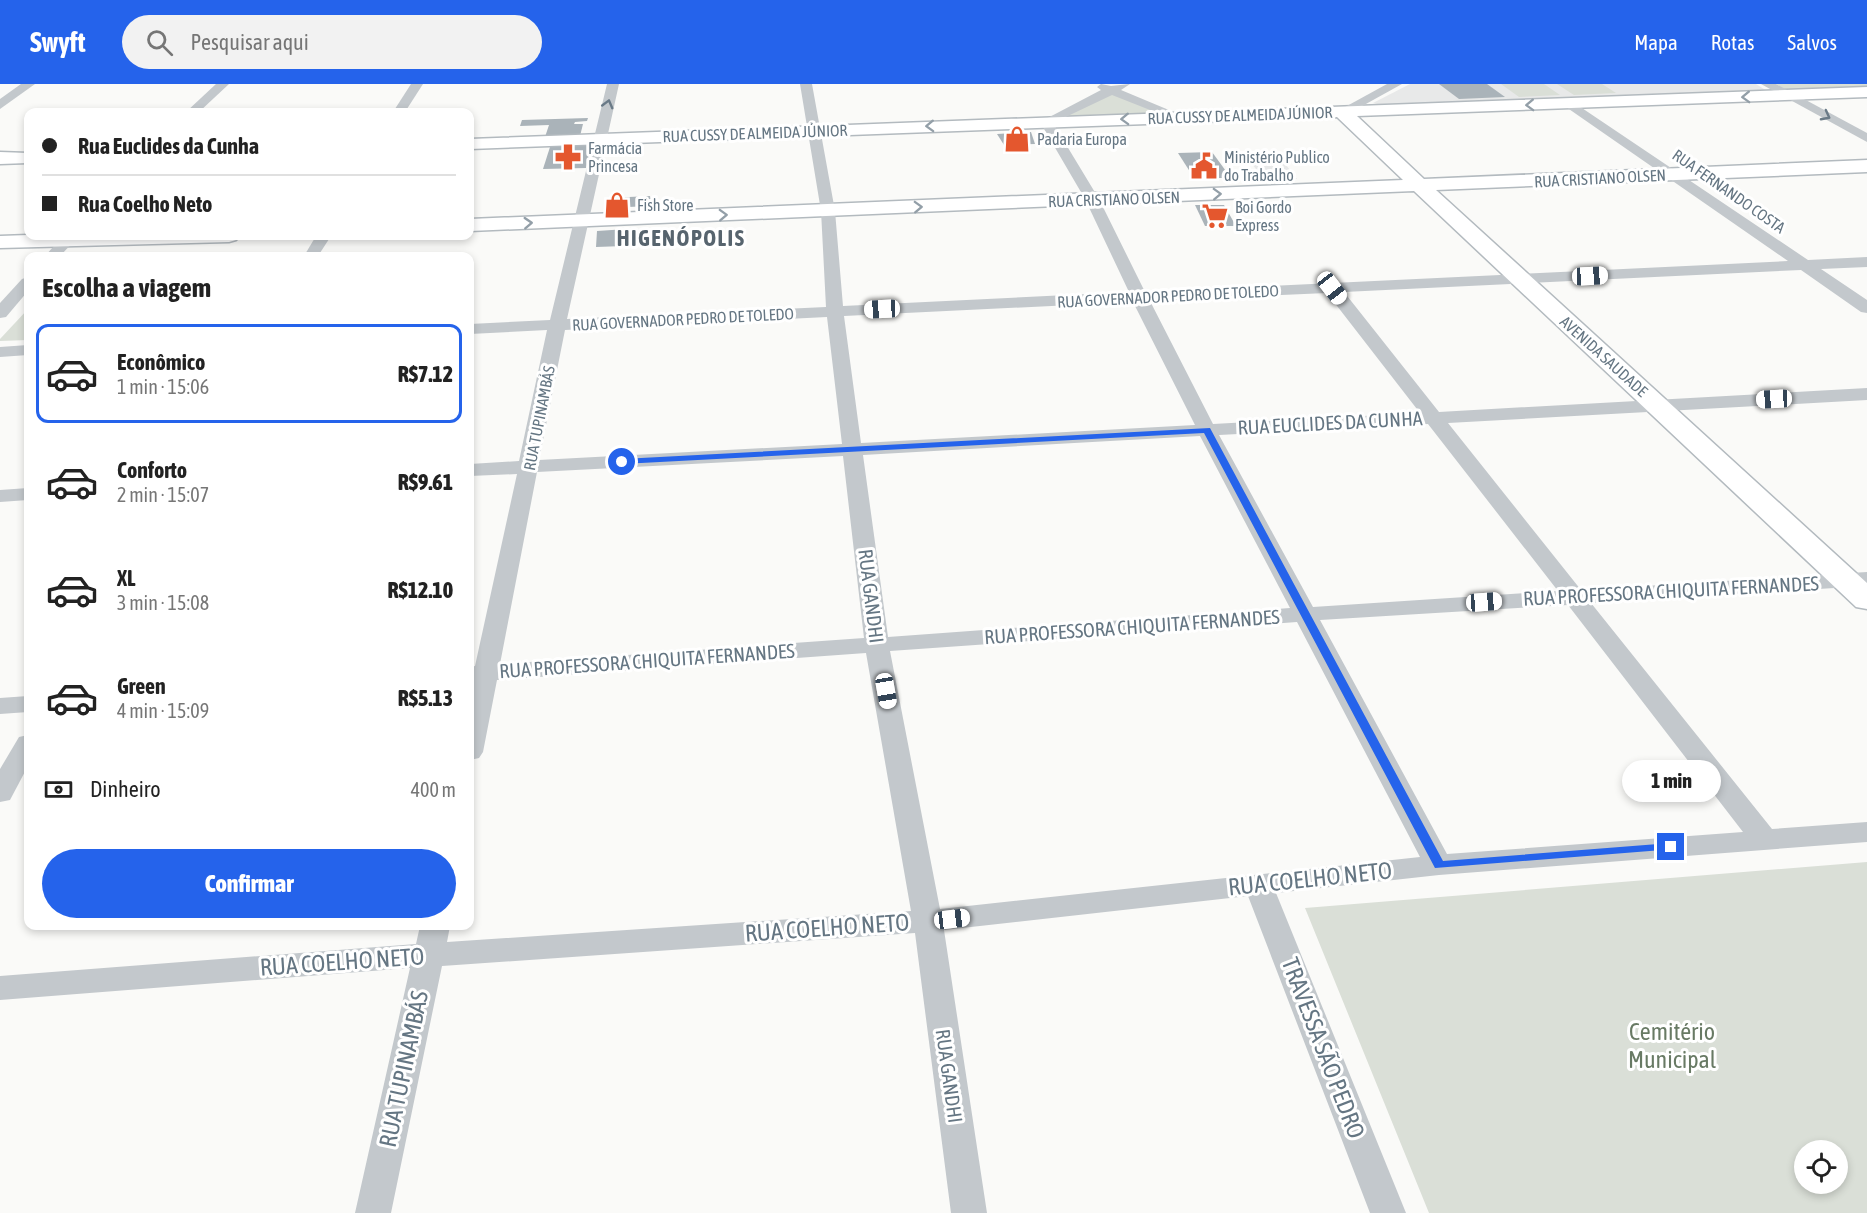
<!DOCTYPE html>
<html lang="pt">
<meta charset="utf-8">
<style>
body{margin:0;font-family:"Asap Condensed",sans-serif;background:#f2f2f2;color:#222;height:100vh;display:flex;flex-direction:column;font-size:22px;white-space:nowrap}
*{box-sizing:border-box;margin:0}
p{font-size:20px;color:#767676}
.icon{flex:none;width:33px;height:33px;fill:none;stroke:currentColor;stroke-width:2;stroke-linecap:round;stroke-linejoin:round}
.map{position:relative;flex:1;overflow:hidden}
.sheet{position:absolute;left:24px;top:168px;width:450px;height:678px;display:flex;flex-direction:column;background:#fff;border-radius:12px;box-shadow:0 3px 9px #0003}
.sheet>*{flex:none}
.hud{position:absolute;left:24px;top:24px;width:450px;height:132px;border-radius:12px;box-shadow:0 3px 9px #0003;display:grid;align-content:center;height:132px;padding:0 18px;background:#fff}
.tools{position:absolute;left:1794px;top:1056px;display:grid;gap:12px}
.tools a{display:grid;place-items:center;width:54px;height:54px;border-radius:50%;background:#fff;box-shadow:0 3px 9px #0003;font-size:30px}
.end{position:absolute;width:27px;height:27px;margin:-14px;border:8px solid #2563eb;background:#fff;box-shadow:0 0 0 3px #fff}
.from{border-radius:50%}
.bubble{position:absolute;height:42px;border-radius:21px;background:#fff;box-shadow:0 3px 9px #0003;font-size:20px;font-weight:800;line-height:42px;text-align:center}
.car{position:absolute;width:18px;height:36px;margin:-18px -9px;border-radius:8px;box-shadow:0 0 4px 2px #0007;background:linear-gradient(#fff 24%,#345 0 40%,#fff 0 76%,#345 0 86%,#fff 0)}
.hud b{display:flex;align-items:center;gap:21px;height:57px;font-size:22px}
.hud b+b{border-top:2px solid #e0e0e0}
.hud i{width:15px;height:15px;background:#222}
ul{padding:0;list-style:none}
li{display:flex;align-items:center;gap:18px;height:99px;margin:0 12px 9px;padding:0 6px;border:3px solid transparent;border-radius:12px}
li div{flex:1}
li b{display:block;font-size:22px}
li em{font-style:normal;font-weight:800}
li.current{border-color:#2563eb}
li>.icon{width:54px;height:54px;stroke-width:1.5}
h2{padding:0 18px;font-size:27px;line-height:72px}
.pay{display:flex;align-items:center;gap:15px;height:66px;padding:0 18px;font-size:22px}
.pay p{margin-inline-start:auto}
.primary-button{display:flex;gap:12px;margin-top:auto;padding:12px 18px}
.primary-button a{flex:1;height:69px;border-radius:36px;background:#2563eb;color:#fff;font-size:24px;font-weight:800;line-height:69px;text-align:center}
header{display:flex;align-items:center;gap:36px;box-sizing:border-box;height:84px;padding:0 30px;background:#2563eb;color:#fff}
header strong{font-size:28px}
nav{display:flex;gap:33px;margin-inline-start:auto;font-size:21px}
.search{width:420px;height:54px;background:#f2f2f2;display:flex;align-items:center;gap:15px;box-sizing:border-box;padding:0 21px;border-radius:33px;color:#767676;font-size:22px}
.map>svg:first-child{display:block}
.built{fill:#e8e9e9}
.green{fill:#dadfd7;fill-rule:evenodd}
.building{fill:#aab3b9}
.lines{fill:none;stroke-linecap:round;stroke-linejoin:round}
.secondary-casing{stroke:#b3babf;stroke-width:3}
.street{fill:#c3c8cc;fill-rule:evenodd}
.secondary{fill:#fff;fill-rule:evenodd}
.oneway{stroke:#939fa8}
.oneway2{stroke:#6a7a87}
.route{fill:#2563eb}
.labels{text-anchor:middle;stroke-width:6;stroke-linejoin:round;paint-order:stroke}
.far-street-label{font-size:16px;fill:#657683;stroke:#fff}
.far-poi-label{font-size:16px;fill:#657683;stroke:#fff;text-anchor:start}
.street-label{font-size:20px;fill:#657683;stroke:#fff}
.far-district-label{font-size:22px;font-weight:bold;letter-spacing:1.5px;fill:#57646e;stroke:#fff}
.near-street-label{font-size:24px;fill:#657683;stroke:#fff}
.near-park-label{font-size:24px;fill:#687a64;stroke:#fff}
</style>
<header>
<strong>Swyft</strong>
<div class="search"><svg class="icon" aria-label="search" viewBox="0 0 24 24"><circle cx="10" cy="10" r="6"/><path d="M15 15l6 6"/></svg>Pesquisar aqui</div>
<nav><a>Mapa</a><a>Rotas</a><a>Salvos</a></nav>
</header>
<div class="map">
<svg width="1867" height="1129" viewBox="0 0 1867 1129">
<rect width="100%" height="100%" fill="#fafaf8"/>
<g class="built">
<path d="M1410 0H1756L1767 7 1381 21 1373 19Z"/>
<path d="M1279 72 1297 95 1265 96 1247 74Z"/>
</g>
<g class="green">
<path d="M1501 0H1544L1560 11 1519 13Z"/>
<path d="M1557 0H1602L1616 9 1574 11Z"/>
<path d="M1776 0H1867V5L1789 8Z"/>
<path d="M1112 6 1178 33 1049 37Z"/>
<path d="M28 225V256L0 257V255Z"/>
<path d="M1867 778V1129H1429L1305 824ZM1804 1066H1838V1100H1804Z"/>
</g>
<g class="building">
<path d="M1439 0H1487L1505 13 1459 15Z"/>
<path d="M588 34 587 37 575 38 574 40H583L580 52 545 53 549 41 520 42 522 36Z"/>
<path d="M1031 48 1035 60 1004 61 997 50Z"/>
<path d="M593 61 586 84 543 85 550 63Z"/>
<path d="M1212 68 1231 94H1194L1178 69Z"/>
<path d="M650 112 651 122 605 124 608 114Z"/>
<path d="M1195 121H1224L1236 142H1205Z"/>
<path d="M627 145 624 162 596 163 597 147Z"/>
</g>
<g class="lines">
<g class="secondary-casing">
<g id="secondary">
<path d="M1867 3V13L1357 32 1424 95 1867 76V88L1436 106 1867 499V525L1856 523 1414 107 470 147V135L1403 96 1337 33 470 65V55Z"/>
<path d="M0 68 28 69V79L0 80Z"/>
<path d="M0 152 28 151 239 152 236 156 229 158 0 164Z"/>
</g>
</g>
<g class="street">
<path d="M21 0H35L0 25V15Z"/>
<path d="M216 0H229L199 28H186Z"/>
<path d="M411 0H423L405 28H393Z"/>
<path d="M607 0H619L567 235 826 223 821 127 800 0H812L835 127 843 222 1129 208 1085 115 1040 38 1101 6 1097 3 1101 0 1111 2 1130 0 1121 6 1188 34 1186 37H1178L1112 11 1053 39 1099 115 1145 208 1788 177 1566 23 1564 20 1570 16 1808 176 1867 173V183L1821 185 1867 216V229L1861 228 1801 186 1344 208 1439 328 1867 304V316L1448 339 1581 506 1867 488V502L1591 519 1772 745 1867 738V758L1439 791 1276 809 1406 1129H1370L1248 812 944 846 987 1129H951L915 849 442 882 391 1129H355L410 884 0 916V892L416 860 420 842H450L447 858 911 827 866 569 497 596 483 668 479 674 470 676V609L472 597H470V583L475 582 517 390 470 392V380L519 377 547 246 470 250V240L550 236ZM1327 209 1420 329 1213 340 1150 217ZM1133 218 1195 341 861 359 844 232ZM827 233 842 360 539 376 565 246ZM1428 340 1558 507 1313 523 1219 351ZM1200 352 1290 524 888 553 863 371ZM843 372 864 554 500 580 537 388ZM1568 521 1743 748 1447 770 1320 536ZM1297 538 1420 773 940 825 890 567Z"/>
<path d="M1387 0H1402L1346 31 1342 32 1336 28Z"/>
<path d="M1761 0H1776L1867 49V58Z"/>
<path d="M63 152H79L60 172H45Z"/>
<path d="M316 152H331L318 172H304Z"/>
<path d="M28 193V207L6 233 0 234V219L22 195Z"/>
<path d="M28 261V271L0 273V263Z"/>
<path d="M28 404V416L0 418V406Z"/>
<path d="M28 612V628L0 630V614Z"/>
<path d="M28 651V682L10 716 0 718V685L19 653Z"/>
</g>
<use href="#secondary" class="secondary"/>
</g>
<defs><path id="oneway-chevron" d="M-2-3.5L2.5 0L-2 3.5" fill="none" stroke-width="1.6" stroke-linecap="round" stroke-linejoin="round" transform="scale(1.5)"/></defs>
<g class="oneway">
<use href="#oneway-chevron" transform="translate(1746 13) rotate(178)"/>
<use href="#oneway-chevron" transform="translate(1530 21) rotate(178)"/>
<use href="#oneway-chevron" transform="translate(1125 35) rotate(178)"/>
<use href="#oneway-chevron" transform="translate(930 42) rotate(178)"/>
<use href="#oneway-chevron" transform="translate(1217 110) rotate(-2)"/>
<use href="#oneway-chevron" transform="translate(918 123) rotate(-2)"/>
<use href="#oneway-chevron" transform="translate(723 131) rotate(-2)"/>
<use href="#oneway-chevron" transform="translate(528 139) rotate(-3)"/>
</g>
<g class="oneway2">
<use href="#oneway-chevron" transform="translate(608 20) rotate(-75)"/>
<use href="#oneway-chevron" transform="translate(1826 32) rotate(28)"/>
</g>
<path class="route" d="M1210 344 1443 777 1671 759 1675 760V765L1435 784 1204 349 622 380 618 378 622 375Z"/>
<defs>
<g id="shop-bare" transform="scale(2.07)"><path d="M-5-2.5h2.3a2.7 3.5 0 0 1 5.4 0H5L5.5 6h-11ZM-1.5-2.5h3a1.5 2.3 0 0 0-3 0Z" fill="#e4572e" stroke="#fff" stroke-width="2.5" paint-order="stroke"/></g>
<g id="pharmacy-bare" transform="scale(2.07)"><path d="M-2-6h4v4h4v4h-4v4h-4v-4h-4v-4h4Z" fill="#e4572e" stroke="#fff" stroke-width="2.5" paint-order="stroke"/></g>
<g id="civic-bare" transform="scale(2.07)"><path d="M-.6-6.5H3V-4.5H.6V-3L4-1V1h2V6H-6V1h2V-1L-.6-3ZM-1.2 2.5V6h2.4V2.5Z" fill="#e4572e" stroke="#fff" stroke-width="2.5" paint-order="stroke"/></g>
<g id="supermarket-bare" transform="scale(2.07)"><path d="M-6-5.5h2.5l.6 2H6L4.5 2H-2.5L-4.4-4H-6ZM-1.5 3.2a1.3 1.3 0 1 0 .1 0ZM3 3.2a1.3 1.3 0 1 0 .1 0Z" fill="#e4572e" stroke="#fff" stroke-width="2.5" paint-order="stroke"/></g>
</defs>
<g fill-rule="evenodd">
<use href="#shop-bare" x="1017" y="55"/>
<use href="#pharmacy-bare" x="568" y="73"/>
<use href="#civic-bare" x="1204" y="82"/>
<use href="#shop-bare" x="617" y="121"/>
<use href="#supermarket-bare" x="1215" y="132"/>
</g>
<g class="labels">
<g class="far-street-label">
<text transform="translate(1240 31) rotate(-2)" y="6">RUA CUSSY DE ALMEIDA JÚNIOR</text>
<text transform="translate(755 49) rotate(-2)" y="6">RUA CUSSY DE ALMEIDA JÚNIOR</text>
<text transform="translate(1600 94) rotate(-3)" y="6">RUA CRISTIANO OLSEN</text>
<text transform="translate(1729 107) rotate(35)" y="6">RUA FERNANDO COSTA</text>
<text transform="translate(1114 115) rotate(-2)" y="6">RUA CRISTIANO OLSEN</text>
<text transform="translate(1168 212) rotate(-3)" y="6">RUA GOVERNADOR PEDRO DE TOLEDO</text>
<text transform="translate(683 235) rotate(-3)" y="6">RUA GOVERNADOR PEDRO DE TOLEDO</text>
<text transform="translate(1604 272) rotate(42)" y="6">AVENIDA SAUDADE</text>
<text transform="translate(539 334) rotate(-79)" y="6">RUA TUPINAMBÁS</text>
</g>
<g class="far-poi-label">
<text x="1037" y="61">Padaria Europa</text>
<text x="588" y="70">Farmácia<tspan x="588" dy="18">Princesa</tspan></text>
<text x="1224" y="79">Ministério Publico<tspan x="1224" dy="18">do Trabalho</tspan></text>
<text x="637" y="127">Fish Store</text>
<text x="1235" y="129">Boi Gordo<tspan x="1235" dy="18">Express</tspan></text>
</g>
<g class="street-label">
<text transform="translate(1330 339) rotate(-3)" y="7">RUA EUCLIDES DA CUNHA</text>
<text transform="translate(1671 507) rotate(-3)" y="7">RUA PROFESSORA CHIQUITA FERNANDES</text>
<text transform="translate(871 512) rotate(83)" y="7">RUA GANDHI</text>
<text transform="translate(1132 543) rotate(-4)" y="7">RUA PROFESSORA CHIQUITA FERNANDES</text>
<text transform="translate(647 577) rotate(-4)" y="7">RUA PROFESSORA CHIQUITA FERNANDES</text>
<text transform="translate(949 992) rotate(82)" y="7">RUA GANDHI</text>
</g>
<g class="far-district-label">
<text x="681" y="162">HIGENÓPOLIS</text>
</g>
<g class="near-street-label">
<text transform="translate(1310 795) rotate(-6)" y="8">RUA COELHO NETO</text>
<text transform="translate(827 844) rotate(-4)" y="8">RUA COELHO NETO</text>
<text transform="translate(342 878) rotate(-4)" y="8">RUA COELHO NETO</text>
<text transform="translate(1323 964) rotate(69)" y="8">TRAVESSA SÃO PEDRO</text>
<text transform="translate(404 985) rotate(-78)" y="8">RUA TUPINAMBÁS</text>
</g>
<g class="near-park-label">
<text x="1672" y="956">Cemitério<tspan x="1672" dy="28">Municipal</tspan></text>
</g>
</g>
</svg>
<div class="tools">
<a><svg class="icon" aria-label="locate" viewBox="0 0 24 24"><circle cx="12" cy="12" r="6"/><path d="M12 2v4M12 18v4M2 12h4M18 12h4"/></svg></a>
</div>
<i class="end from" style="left:622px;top:378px"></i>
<i class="end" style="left:1671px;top:763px"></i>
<div class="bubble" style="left:1622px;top:676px;width:99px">1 min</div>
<i class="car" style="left:1590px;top:192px;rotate:87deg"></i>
<i class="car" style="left:1332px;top:204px;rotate:142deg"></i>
<i class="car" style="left:882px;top:225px;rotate:267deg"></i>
<i class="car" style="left:1774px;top:315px;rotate:267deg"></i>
<i class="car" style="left:1484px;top:518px;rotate:86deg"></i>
<i class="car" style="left:886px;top:607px;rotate:170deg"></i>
<i class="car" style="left:952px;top:835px;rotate:83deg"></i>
<div class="hud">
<b><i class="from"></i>Rua Euclides da Cunha</b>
<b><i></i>Rua Coelho Neto</b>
</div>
<section class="sheet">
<h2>Escolha a viagem</h2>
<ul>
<li class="current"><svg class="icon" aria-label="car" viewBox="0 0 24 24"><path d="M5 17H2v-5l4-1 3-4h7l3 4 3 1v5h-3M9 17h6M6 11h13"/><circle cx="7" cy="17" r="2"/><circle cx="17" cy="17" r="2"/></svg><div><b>Econômico</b><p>1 min · 15:06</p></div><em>R$7.12</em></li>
<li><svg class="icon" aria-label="car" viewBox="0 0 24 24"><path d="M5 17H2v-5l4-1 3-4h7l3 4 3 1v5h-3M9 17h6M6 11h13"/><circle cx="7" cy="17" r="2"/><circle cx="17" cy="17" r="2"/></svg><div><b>Conforto</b><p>2 min · 15:07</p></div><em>R$9.61</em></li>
<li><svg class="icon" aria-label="car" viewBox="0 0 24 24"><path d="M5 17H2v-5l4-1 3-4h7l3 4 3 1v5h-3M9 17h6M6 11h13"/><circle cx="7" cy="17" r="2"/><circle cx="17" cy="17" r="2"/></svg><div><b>XL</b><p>3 min · 15:08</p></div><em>R$12.10</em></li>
<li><svg class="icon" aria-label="car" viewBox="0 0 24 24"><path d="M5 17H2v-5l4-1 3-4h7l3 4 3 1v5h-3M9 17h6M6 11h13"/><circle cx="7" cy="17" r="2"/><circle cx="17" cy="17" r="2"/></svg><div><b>Green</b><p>4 min · 15:09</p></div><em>R$5.13</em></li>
</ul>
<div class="pay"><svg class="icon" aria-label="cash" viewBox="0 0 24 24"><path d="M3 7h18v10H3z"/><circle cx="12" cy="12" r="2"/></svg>Dinheiro<p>400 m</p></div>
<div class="primary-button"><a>Confirmar</a></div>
</section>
</div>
